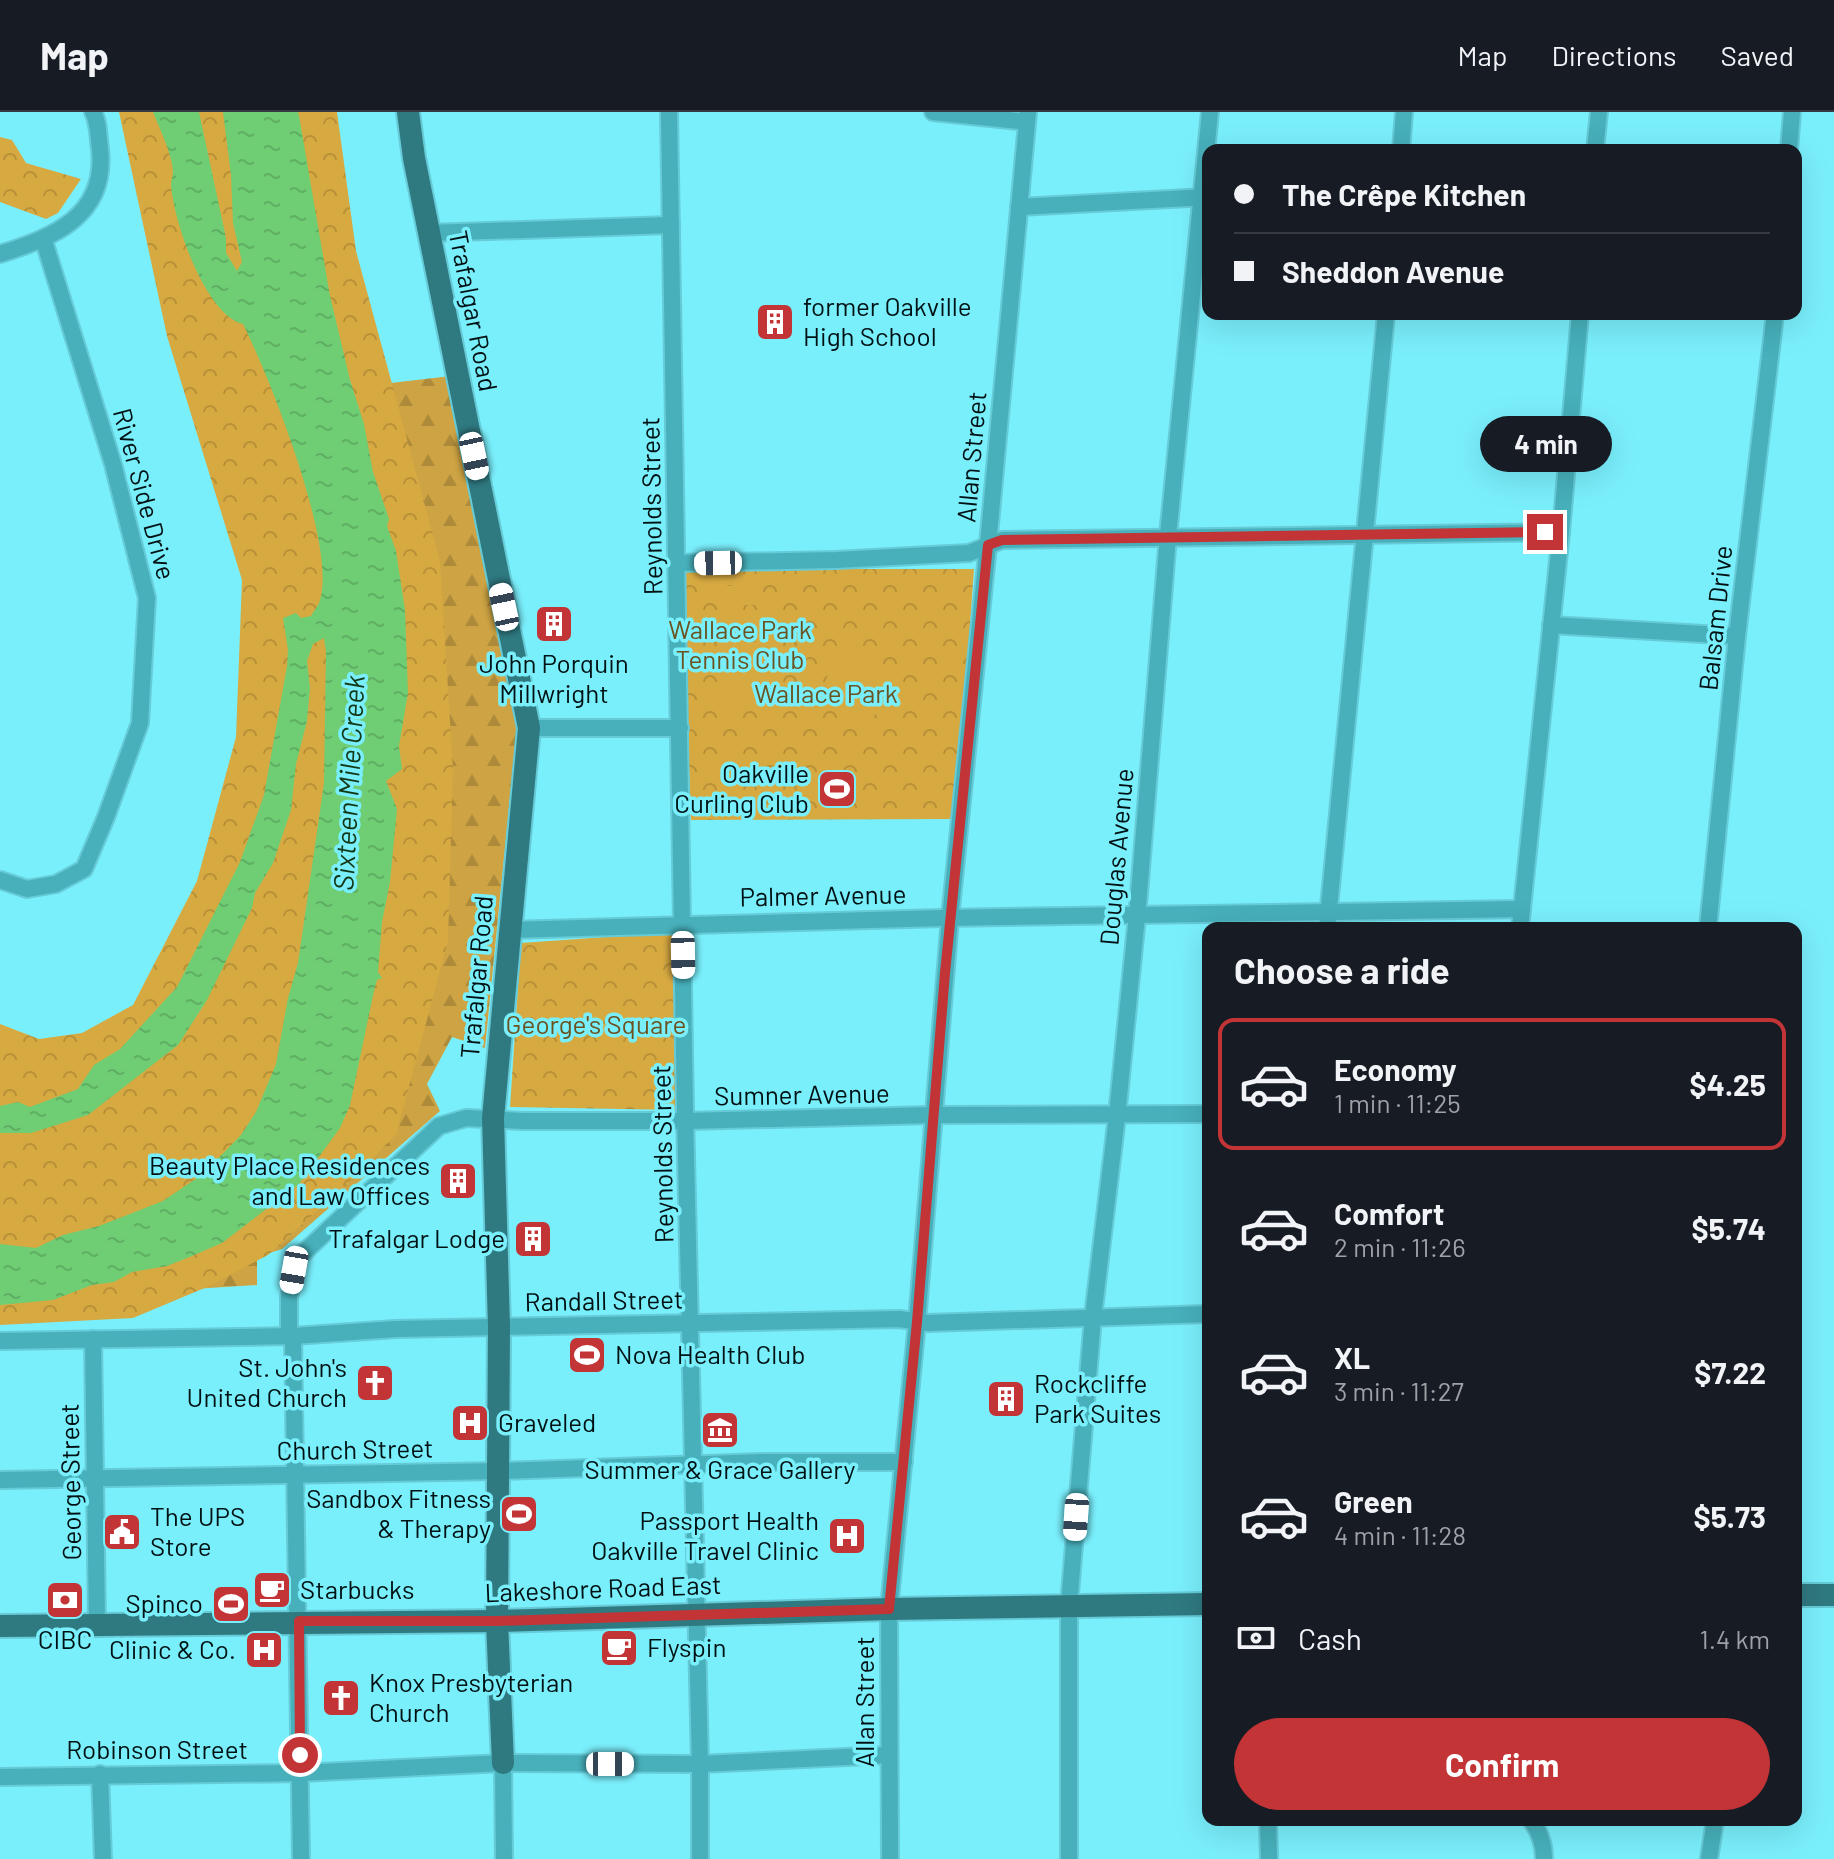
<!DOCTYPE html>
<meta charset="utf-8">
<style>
body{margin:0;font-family:Barlow,sans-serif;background:#20242c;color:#f1f3f6;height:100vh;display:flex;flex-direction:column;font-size:30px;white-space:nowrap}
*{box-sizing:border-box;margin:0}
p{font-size:26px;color:#9ea1a6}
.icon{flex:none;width:44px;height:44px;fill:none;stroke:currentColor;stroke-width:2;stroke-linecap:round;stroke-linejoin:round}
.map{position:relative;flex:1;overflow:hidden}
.details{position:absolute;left:1202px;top:810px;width:600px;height:904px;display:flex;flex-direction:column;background:#171b24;border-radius:16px;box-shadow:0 8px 32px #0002}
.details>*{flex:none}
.banner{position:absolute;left:1202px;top:32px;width:600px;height:176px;border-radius:16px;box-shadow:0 8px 32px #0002;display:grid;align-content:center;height:176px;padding:0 32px;background:#171b24}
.end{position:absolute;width:36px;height:36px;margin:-18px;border:10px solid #c33436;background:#fff;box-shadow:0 0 0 4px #fff}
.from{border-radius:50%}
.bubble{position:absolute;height:56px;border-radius:28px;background:#171b24;box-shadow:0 8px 32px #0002;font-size:26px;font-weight:700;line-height:56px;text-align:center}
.car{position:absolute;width:24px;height:48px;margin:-24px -12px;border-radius:10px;box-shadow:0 0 6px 2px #0007;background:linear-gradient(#fff 24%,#345 0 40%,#fff 0 76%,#345 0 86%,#fff 0)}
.banner b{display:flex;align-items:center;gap:28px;height:76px;font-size:30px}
.banner b+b{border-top:2px solid #363941}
.banner i{width:20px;height:20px;background:#f1f3f6}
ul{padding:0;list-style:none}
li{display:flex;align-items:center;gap:24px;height:132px;margin:0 16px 12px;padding:0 16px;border:4px solid transparent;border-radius:16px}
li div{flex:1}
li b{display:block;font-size:30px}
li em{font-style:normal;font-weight:700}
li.on{border-color:#c33436}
li>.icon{width:72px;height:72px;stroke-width:1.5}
h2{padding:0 32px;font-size:36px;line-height:96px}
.pay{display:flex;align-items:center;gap:20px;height:88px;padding:0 32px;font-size:30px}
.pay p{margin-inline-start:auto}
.action{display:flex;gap:16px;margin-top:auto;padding:16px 32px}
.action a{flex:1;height:92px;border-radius:48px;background:#c33436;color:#fff;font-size:32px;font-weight:700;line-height:92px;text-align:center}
header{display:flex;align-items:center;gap:48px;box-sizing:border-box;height:112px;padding:0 40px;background:#171b24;border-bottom:2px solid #363941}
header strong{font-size:38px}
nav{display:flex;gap:44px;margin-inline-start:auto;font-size:28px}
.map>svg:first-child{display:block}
.forest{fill:url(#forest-firs)}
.park{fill:url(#park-crowns)}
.pitch{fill:#d7a941}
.water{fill:url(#water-ripples)}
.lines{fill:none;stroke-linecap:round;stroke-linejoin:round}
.minor-casing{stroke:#66cbd7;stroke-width:20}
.major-casing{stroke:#66cbd7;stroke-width:26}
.minor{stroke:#47b0bb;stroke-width:16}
.major{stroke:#2f7981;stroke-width:22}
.route{stroke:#c33436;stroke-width:10}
.labels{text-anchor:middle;stroke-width:7;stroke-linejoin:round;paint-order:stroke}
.poi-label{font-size:26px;fill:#001113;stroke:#7aeffc;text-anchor:start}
.street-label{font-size:26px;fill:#001113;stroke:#7aeffc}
.park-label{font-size:26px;fill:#6a5321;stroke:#7aeffc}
.water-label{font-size:28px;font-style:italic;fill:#133815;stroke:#7aeffc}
</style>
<header>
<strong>Map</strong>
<nav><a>Map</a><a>Directions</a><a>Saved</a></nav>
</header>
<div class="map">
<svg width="1834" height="1747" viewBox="0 0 1834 1747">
<defs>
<pattern id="forest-firs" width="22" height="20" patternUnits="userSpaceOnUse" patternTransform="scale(2)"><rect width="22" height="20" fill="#cda343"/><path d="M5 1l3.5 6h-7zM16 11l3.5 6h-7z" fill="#ae8b3a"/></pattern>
<pattern id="park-crowns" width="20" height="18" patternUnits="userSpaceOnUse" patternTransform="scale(2)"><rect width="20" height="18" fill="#d7a941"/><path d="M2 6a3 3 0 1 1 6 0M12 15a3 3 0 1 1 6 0" fill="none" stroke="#b79038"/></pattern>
<pattern id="water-ripples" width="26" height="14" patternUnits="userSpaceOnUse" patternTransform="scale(2)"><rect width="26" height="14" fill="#6fcd73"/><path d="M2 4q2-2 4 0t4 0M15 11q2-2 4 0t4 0" fill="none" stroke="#5eaf63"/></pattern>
</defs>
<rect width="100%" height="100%" fill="#7aeffc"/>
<path class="forest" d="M451 264 519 595 485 936 452 925 427 972 440 999 282 1137 257 1145V1173L115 1182 70 1163 373 273Z"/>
<g class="park">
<path d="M119 0H337L356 139 440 449 453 658 448 829 396 1023 350 1069 268 1143 207 1175 133 1206 0 1213V912L39 927 82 921 133 893 197 769 236 625 242 468 167 224Z"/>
<path d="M0 25 12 28 26 51 81 67 58 101 46 107 0 90Z"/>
<path d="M682 457H974L956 707 691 708Z"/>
<path d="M677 820V998L510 995 521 831Z"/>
</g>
<g class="pitch">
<rect x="719" y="474" width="41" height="19"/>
<path d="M760 501V520L719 521V502Z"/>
<path d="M760 530 761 549 720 550 719 531Z"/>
<path d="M856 534 872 541 888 571 885 590 881 596 875 603 865 606 816 592 840 535Z"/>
<rect x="720" y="555" width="41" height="19"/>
<rect x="720" y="580" width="41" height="19"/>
</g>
<path class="water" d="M153 0H199L226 126V141L237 159 242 150 233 111 231 63 223 0H298L299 4 330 184 350 268 364 312 373 360 389 407 387 414 396 439 405 498 408 581 399 634 402 657 386 669 397 697 390 770 382 810 378 860 382 866 377 868 374 879 350 993 340 1016 299 1072 222 1131 192 1144 167 1154 132 1160 114 1170 92 1173 53 1188 0 1193V1132L36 1136 63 1123 99 1114 163 1089 203 1062 241 1023 256 1000 276 952 288 886 298 851 324 671 326 540 324 526 313 532 307 549 310 576 307 609 296 652 291 698 273 751 255 781 252 796 207 888 178 933 88 1003 31 1021H0V994L18 990 30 995 78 977 94 953 120 937 177 875 240 750 264 683 287 554 288 538 283 506 296 501 301 506 311 504C314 499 319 493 320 488 337 434 269 264 243 212 205 203 173 108 171 72 171 68 173 64 173 60 172 41 160 18 153 0Z"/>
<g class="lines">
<g class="minor-casing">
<g id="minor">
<path d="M669 0 685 1001 700 1652V1747"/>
<path d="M933 0 1027 10"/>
<path d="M1401 38 1404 0"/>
<path d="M1595 38 1599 0"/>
<path d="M1789 38 1792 0"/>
<path d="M1019 95 1208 85"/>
<path d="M429 121 671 113"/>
<path d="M0 142C54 125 107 104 100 37 98 24 99 11 93 0"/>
<path d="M676 451 836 448 969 441 1002 428 1561 420"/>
<path d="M1551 513 1737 524"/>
<path d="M529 616H680"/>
<path d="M0 768 27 777 56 772 84 757 106 705 140 611 147 486 113 352 44 129"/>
<path d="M1327 816 1386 202"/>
<path d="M1520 816 1561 420 1580 202"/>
<path d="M1708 816 1737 524 1775 202"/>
<path d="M508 818 943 806 1522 797"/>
<path d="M289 1224V1185L299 1145 439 1014 466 1006 523 1009H686L932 1003 1208 1002"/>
<path d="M293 1224 301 1747"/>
<path d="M93 1227 97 1512"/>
<path d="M0 1229 293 1224 396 1217 899 1207 928 1211 1208 1202"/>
<path d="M0 1368 499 1359 764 1350H904"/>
<path d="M503 1651 504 1747"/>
<path d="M100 1662 103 1747"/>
<path d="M0 1665 301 1661 503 1651 700 1652 889 1643"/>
<path d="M1268 1708 1269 1747"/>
<path d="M1531 1708C1540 1720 1544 1732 1544 1747"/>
<path d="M890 1747 889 1497 917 1210 950 806 988 433 1028 0"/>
<path d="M1069 1747V1493L1093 1205 1117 1004 1138 794 1168 424 1210 0"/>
<path d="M1709 1747 1715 1708"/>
</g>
</g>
<g class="major-casing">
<g id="major">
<path d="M408 0 414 46 529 616 493 1006 499 1215 497 1509 503 1651"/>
<path d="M1796 1483H1834"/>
<path d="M0 1514 497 1509 889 1497 1208 1492"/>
</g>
</g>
<use href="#minor" class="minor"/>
<use href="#major" class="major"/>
</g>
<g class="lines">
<path class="route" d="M300 1643 299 1509H497L889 1497 917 1210 945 861 988 433 1002 428 1545 420"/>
</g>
<defs>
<g id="building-square" transform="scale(2)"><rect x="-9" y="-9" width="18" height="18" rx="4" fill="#c33436" stroke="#7aeffc"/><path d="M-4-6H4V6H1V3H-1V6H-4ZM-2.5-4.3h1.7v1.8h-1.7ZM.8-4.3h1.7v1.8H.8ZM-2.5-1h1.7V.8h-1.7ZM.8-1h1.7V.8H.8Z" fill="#fff"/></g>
<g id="stadium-square" transform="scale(2)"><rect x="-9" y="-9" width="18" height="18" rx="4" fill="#c33436" stroke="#7aeffc"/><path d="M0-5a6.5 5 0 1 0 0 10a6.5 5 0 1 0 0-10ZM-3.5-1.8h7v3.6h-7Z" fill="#fff"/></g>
<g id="church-square" transform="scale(2)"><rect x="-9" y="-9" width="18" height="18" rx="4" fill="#c33436" stroke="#7aeffc"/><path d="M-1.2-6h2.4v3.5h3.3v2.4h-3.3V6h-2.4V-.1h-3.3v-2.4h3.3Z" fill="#fff"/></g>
<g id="hospital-square" transform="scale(2)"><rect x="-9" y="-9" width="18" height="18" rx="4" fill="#c33436" stroke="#7aeffc"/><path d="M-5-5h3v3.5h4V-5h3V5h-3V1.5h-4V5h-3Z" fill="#fff"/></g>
<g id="museum-square" transform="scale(2)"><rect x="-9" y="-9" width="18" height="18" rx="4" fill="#c33436" stroke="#7aeffc"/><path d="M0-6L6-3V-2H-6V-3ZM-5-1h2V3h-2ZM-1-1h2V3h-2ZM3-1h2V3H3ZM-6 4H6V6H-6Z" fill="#fff"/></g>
<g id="civic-square" transform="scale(2)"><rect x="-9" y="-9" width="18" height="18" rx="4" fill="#c33436" stroke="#7aeffc"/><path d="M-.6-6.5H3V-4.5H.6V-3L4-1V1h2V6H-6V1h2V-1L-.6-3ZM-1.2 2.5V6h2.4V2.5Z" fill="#fff"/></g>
<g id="cafe-square" transform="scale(2)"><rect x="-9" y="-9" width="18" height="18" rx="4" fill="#c33436" stroke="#7aeffc"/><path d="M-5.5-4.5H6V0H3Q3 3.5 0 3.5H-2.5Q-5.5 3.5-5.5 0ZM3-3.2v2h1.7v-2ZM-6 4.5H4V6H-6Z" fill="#fff"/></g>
<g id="bank-square" transform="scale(2)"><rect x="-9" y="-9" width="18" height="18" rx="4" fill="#c33436" stroke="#7aeffc"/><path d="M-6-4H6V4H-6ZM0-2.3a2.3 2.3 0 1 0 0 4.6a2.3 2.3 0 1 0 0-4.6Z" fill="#fff"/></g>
</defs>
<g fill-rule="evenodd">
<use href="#building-square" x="775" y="210"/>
<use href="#building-square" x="554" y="512"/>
<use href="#stadium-square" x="837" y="677"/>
<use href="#building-square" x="458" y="1069"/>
<use href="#building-square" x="533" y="1127"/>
<use href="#stadium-square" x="587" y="1243"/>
<use href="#church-square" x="375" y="1271"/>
<use href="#building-square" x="1006" y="1287"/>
<use href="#hospital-square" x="470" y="1311"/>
<use href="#museum-square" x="720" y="1318"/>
<use href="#stadium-square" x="519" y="1402"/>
<use href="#civic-square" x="122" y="1420"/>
<use href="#hospital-square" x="847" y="1424"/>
<use href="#cafe-square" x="272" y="1478"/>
<use href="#bank-square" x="65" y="1488"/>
<use href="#stadium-square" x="231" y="1492"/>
<use href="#cafe-square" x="619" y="1536"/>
<use href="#hospital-square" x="264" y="1538"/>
<use href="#church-square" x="341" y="1586"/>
</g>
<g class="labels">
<g class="poi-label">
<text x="803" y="204">former Oakville<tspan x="803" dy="30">High School</tspan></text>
<text x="554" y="561" text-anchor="middle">John Porquin<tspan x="554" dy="30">Millwright</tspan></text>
<text x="809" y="671" text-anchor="end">Oakville<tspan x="809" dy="30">Curling Club</tspan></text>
<text x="430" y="1063" text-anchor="end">Beauty Place Residences<tspan x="430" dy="30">and Law Offices</tspan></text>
<text x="505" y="1136" text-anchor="end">Trafalgar Lodge</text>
<text x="615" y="1252">Nova Health Club</text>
<text x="347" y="1265" text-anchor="end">St. John's<tspan x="347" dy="30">United Church</tspan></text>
<text x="1034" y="1281">Rockcliffe<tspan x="1034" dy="30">Park Suites</tspan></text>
<text x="498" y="1320">Graveled</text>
<text x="720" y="1367" text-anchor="middle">Summer &amp; Grace Gallery</text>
<text x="491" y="1396" text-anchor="end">Sandbox Fitness<tspan x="491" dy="30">&amp; Therapy</tspan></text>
<text x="150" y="1414">The UPS<tspan x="150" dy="30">Store</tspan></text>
<text x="819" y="1418" text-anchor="end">Passport Health<tspan x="819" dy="30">Oakville Travel Clinic</tspan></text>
<text x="300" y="1487">Starbucks</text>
<text x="203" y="1501" text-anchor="end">Spinco</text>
<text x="65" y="1537" text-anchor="middle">CIBC</text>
<text x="647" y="1545">Flyspin</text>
<text x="236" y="1547" text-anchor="end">Clinic &amp; Co.</text>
<text x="369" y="1580">Knox Presbyterian<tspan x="369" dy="30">Church</tspan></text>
</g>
<g class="street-label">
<text transform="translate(473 199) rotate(79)" y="9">Trafalgar Road</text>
<text transform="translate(972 345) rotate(-85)" y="9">Allan Street</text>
<text transform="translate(144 382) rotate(75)" y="9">River Side Drive</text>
<text transform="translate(652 394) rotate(-91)" y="9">Reynolds Street</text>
<text transform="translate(1716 506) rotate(-84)" y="9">Balsam Drive</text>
<text transform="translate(1117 745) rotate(-85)" y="9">Douglas Avenue</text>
<text transform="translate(823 784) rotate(-1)" y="9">Palmer Avenue</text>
<text transform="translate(477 865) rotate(-85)" y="9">Trafalgar Road</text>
<text transform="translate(802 983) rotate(-1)" y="9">Sumner Avenue</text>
<text transform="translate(663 1042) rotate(-91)" y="9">Reynolds Street</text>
<text transform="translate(604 1189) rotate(-1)" y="9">Randall Street</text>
<text transform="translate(355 1338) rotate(-1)" y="9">Church Street</text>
<text transform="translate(71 1370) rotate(-91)" y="9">George Street</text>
<text transform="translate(603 1477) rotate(-2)" y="9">Lakeshore Road East</text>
<text transform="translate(865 1590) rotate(-90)" y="9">Allan Street</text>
<text x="157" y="1647">Robinson Street</text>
</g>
<g class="park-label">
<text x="740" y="527">Wallace Park<tspan x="740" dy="30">Tennis Club</tspan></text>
<text x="826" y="591">Wallace Park</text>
<text x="596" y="922">George's Square</text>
</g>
<g class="water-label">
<text transform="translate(349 671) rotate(-87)" y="10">Sixteen Mile Creek</text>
</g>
</g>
</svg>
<i class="end from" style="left:300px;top:1643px"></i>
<i class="end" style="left:1545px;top:420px"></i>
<div class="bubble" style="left:1480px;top:304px;width:132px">4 min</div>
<i class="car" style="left:474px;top:344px;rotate:168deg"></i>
<i class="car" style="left:718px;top:451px;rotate:269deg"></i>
<i class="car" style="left:504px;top:495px;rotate:348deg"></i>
<i class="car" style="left:683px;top:843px;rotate:179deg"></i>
<i class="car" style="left:294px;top:1158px;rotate:190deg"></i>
<i class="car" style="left:1076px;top:1405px;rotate:184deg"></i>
<i class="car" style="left:610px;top:1652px;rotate:90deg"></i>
<div class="banner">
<b><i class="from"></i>The Crêpe Kitchen</b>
<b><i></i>Sheddon Avenue</b>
</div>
<section class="details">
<h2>Choose a ride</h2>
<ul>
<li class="on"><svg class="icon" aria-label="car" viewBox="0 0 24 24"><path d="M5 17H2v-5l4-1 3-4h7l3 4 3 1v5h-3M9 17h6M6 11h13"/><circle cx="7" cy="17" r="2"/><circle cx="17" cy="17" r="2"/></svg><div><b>Economy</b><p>1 min · 11:25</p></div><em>$4.25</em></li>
<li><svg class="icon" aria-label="car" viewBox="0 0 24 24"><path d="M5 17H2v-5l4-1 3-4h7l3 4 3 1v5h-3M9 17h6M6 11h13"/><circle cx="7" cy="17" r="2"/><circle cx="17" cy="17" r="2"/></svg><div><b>Comfort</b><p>2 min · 11:26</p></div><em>$5.74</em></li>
<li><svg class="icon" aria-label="car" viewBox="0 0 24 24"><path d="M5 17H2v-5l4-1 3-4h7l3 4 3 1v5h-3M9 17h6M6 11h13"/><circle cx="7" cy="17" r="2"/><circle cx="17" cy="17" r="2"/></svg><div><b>XL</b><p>3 min · 11:27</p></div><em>$7.22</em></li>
<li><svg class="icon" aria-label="car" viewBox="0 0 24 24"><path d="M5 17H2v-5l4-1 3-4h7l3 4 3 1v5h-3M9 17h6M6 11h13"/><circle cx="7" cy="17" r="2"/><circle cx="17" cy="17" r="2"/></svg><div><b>Green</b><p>4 min · 11:28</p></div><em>$5.73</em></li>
</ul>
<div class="pay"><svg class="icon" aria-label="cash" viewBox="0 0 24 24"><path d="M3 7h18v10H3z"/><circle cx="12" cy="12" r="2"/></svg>Cash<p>1.4 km</p></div>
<div class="action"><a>Confirm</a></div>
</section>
</div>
